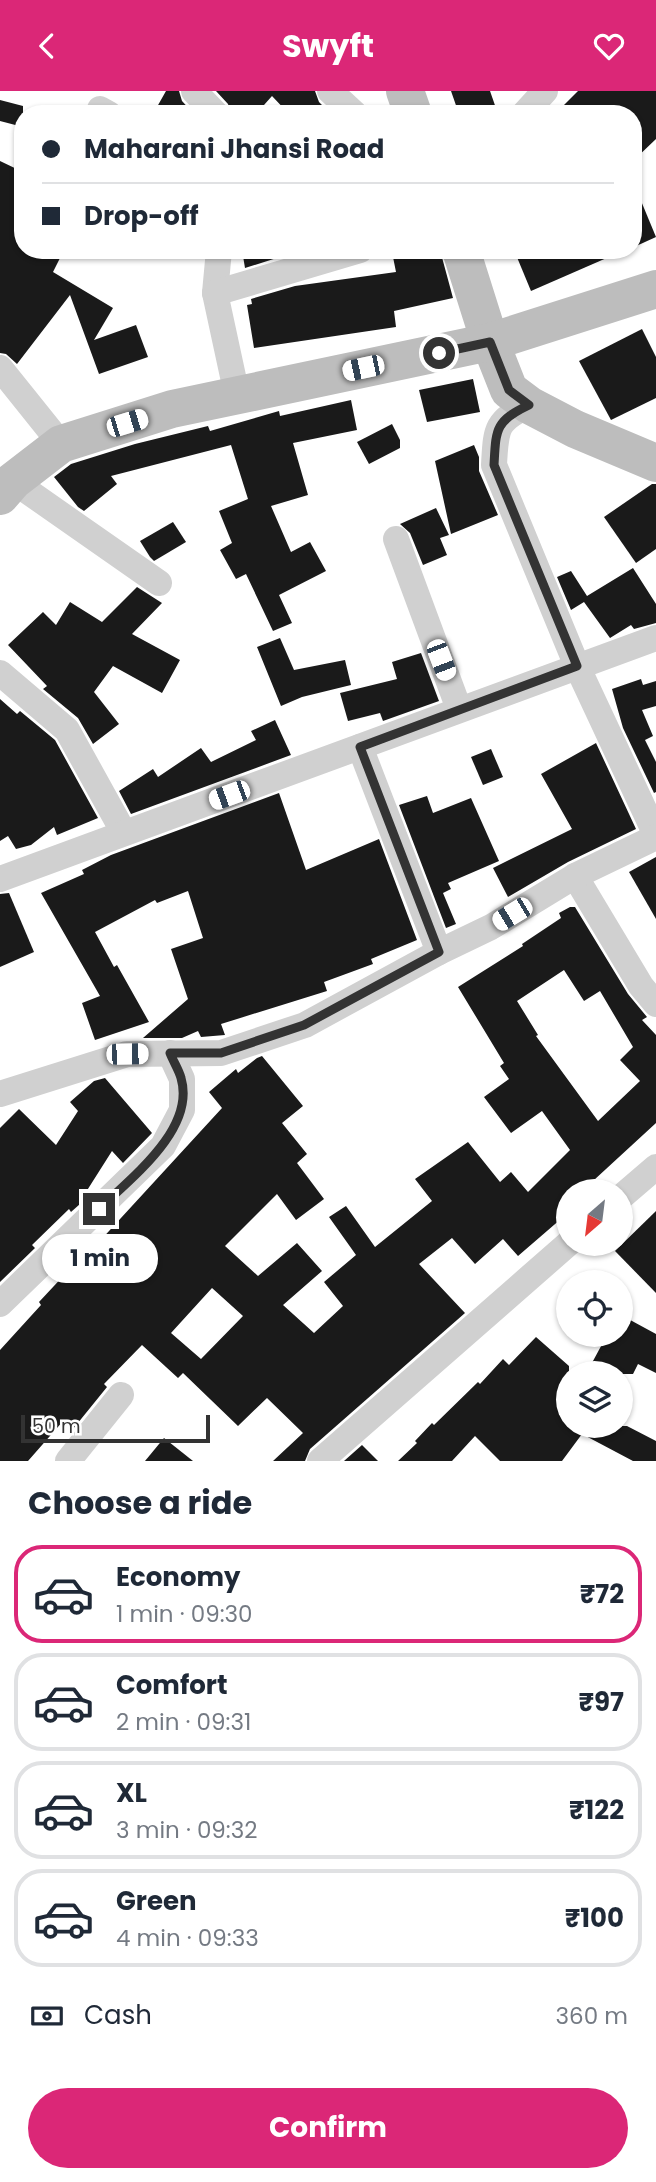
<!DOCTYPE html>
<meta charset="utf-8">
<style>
body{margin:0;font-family:Poppins,sans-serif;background:#f2f2f3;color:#1f2937;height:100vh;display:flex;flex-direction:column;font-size:26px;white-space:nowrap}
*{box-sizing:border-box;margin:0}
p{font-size:23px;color:#747a83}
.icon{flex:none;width:38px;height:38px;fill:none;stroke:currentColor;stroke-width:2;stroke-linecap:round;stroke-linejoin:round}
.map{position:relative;height:1370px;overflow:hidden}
.drawer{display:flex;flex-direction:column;background:#fff;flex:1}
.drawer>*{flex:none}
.hud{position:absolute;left:14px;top:14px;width:628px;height:154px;border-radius:28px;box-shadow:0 2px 5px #0004;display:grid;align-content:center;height:154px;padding:0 28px;background:#fff}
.needle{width:46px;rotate:208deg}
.fabs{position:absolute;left:556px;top:1088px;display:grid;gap:14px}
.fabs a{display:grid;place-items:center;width:77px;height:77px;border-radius:50%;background:#fff;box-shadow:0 2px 5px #0004;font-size:35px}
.scale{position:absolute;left:21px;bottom:18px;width:189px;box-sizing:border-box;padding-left:7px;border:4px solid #333;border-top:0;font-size:19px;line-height:24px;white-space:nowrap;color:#333;-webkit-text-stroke:5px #fff;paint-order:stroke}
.end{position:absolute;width:32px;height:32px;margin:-16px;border:9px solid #333;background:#fff;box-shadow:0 0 0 4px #fff}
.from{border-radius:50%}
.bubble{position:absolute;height:49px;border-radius:24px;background:#fff;box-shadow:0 2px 5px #0004;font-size:23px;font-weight:700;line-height:49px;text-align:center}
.car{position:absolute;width:21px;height:42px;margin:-21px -10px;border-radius:9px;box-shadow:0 0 5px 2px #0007;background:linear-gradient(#fff 24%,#345 0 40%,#fff 0 76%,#345 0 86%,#fff 0)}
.hud b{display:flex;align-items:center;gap:24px;height:66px;font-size:26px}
.hud b+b{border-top:2px solid #e0e1e3}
.hud i{width:18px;height:18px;background:#1f2937}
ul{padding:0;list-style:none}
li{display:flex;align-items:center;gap:21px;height:98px;margin:0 14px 10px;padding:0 14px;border:4px solid #e0e1e3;border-radius:28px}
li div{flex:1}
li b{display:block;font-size:26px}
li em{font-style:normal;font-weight:700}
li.on{border-color:#db2777}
li>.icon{width:63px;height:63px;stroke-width:1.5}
h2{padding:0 28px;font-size:32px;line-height:84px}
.pay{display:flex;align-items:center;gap:18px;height:77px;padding:0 28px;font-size:26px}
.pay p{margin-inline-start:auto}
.cta{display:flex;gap:14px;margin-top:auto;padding:14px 28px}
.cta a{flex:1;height:80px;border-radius:42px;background:#db2777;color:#fff;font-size:28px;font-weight:700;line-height:80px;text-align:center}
header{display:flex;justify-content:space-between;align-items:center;height:91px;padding:0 28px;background:#db2777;color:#fff;font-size:32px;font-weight:700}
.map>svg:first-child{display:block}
.building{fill:#1a1a1a;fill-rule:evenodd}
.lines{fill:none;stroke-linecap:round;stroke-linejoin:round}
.street{stroke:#d0d0d0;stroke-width:26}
.secondary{stroke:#bdbdbd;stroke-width:38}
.route{stroke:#333;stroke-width:9}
</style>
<header><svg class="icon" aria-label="back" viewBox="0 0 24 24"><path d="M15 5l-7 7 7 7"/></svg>Swyft<svg class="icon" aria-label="heart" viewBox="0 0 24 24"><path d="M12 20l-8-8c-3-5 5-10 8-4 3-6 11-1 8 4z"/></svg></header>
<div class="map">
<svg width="656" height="1370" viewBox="0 0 656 1370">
<rect width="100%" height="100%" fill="#fff"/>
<g class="building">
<path d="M166 0H179L182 10 194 23H153Z"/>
<path d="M216 0H315L319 11 331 23H289L272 5 256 23H231L228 13Z"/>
<path d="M451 0H490L498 23H459Z"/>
<path d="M578 0H656V48L634 69V23H555Z"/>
<path d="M0 9 23 15V36L0 30Z"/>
<path d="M0 70 23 81V159H64L53 181 113 217 94 249 136 234 148 266 99 283 70 204 17 273 6 263 0 262Z"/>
<path d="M634 93 656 146 634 156Z"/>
<path d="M242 159H282L283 165 245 177Z"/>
<path d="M424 159H440L453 207 394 220 396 236 254 257 247 214 252 213 251 208 295 195 396 181 393 166Z"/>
<path d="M514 159H625L531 200Z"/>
<path d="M642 238 656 266V307L611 329 579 270Z"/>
<path d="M473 288 480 321 427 331 419 299Z"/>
<path d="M351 309 357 339 293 352 308 404 271 415 291 461 310 451 326 480 279 504 292 532 273 540 246 483 236 488 220 459 232 452 219 420 248 408 231 354 111 385 117 393 84 420 78 416 54 386 71 373 135 353 208 335 210 340 279 320 280 325Z"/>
<path d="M392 333 400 349V357L369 373 357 351Z"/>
<path d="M474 354 479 366V380L498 424 451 443 435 370Z"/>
<path d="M652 393H656V458L636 472 604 426Z"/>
<path d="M436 417 449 444 440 447 447 464 423 474 410 442 400 433Z"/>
<path d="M173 431 186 451 154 470 150 466 140 450Z"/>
<path d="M633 477 656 513V532L634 538 631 534 610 547 584 511 571 519 557 486 571 480 587 505Z"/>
<path d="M137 496 162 512 132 543 180 569 162 602 113 575 94 601 119 633 93 653 78 627 43 598 47 595 8 554 43 521 56 534 70 511 102 531Z"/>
<path d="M280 547 294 579 345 569 351 594 302 606 281 615 257 556Z"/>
<path d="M421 562 439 610 383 630 380 622 348 630 340 602 397 588 392 571Z"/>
<path d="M641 588 643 594 656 590V615L642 619 653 645 645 649 656 671V701L654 702 623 637 612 598Z"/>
<path d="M0 608 17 623 20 620 55 649 98 727 57 744 54 736 31 754 16 758 8 745 0 750Z"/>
<path d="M275 629 291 664 131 723 119 700 153 678 158 686 201 657 211 671 256 649 251 640Z"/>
<path d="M596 652 636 738 568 771 508 806 493 777 572 738 541 683Z"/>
<path d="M491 658 503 686 483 694 471 666Z"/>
<path d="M279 702 306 779 379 748 417 849 371 868 373 873 324 891 327 900 221 933 225 944 201 946 198 940 182 947H143L188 908 171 858 203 847 188 800 157 812 155 809 95 841 114 876 117 874 149 931 95 949 82 912 100 905 41 802 84 783 82 779 111 764Z"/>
<path d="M427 705 433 722 471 707 499 770 448 792 451 798 443 802 456 833 446 837 399 714Z"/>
<path d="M656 766V828L629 781Z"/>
<path d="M9 802 34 861 0 876V803Z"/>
<path d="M570 816H575L628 903 647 926 642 929 656 944V1032L581 1101H569V1121L518 1165 503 1148 475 1173 452 1147 419 1173 465 1222 310 1358 305 1370H273L303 1342 267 1307 238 1335 183 1282 178 1287 142 1254 104 1293 107 1296 73 1338 64 1329 28 1370H0V1259L41 1214 39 1211 96 1150 98 1152 222 1017 209 1001 236 978 238 982 257 967 262 965 303 1015 282 1032 307 1063 297 1072 324 1108 296 1129 277 1103 225 1155 258 1185 297 1152 322 1180 283 1214 314 1242 343 1215 324 1191 356 1164 329 1126 346 1115 375 1156 432 1110 415 1088 468 1051 500 1091 511 1081 528 1101 570 1059 542 1020 511 1042 484 1006 509 988 500 975 504 972 458 896 523 855 522 853 561 827 559 822ZM564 879 584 910 600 900 633 956 620 969 640 990 598 1030 536 945 538 944 517 910ZM212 1197 243 1225 201 1268 171 1242Z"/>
<path d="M105 987 152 1042 123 1072 112 1060 86 1101 89 1105 71 1121 69 1118 32 1154 35 1157 0 1191V1037L19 1018 56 1054 78 1020 70 1011 94 990Z"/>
<path d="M656 1120V1202L615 1160Z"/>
<path d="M621 1224 656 1243V1282L638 1273 633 1283H586L607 1244H621Z"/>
<path d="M536 1246 569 1275V1335H627L656 1350V1370H633L582 1343 562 1370H500L475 1345 452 1370H398L417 1352 415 1350 432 1332 434 1334 478 1291 480 1293 503 1268 509 1274Z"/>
<path d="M164 1347 193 1370H145Z"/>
<path d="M362 1354 378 1370H344Z"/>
</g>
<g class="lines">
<g class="street">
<path d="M194 0 216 23"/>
<path d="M330 0 355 23"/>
<path d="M100 18 109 23"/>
<path d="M524 23 545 0"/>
<path d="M219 159 215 202 237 304"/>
<path d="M215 202 360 159"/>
<path d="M0 277 61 353"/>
<path d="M529 314C495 330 496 338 494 374L577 575 656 744"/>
<path d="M13 390 159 492"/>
<path d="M396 448 459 618"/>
<path d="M0 582 67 639 124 742"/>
<path d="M360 656 439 861"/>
<path d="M575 785 641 895 656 913"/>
<path d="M0 788 656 547"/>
<path d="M0 1003 127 963 221 962 305 934 439 861 491 836 575 785 656 746"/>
<path d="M621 1106 656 1076"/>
<path d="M0 1213 163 1055 182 1019V988L170 962"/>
<path d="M68 1370 121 1304"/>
<path d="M320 1370 569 1152"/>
</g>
<g class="secondary">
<path d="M405 0 413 23"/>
<path d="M461 159 490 251 509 299 529 314 575 338 656 372"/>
<path d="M0 405 13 390 61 353 172 318 490 251 656 198"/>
</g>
</g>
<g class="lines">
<path class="route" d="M99 1118C131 1087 196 1038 181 987 179 979 173 970 170 962H221L304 934 439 861 360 656 577 575 494 374C496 338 495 330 529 314L509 299 490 251 439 262"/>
</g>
</svg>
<div class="fabs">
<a><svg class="needle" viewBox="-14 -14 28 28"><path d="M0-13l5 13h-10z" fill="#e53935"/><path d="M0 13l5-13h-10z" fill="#747a83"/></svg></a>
<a><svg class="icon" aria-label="locate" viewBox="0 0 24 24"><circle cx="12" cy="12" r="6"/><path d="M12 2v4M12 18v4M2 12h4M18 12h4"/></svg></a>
<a><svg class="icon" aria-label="layers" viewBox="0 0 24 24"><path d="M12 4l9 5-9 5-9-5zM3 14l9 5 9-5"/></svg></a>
</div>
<div class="scale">50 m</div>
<i class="end from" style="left:439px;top:262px"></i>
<i class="end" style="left:99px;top:1118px"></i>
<div class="bubble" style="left:42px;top:1143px;width:116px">1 min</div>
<i class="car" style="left:363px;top:277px;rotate:258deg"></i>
<i class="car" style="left:127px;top:332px;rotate:73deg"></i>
<i class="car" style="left:441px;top:569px;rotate:159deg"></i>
<i class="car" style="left:229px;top:704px;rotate:250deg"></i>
<i class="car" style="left:512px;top:823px;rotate:239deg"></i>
<i class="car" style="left:127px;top:963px;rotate:89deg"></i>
<div class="hud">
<b><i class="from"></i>Maharani Jhansi Road</b>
<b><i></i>Drop-off</b>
</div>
</div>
<section class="drawer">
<h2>Choose a ride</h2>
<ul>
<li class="on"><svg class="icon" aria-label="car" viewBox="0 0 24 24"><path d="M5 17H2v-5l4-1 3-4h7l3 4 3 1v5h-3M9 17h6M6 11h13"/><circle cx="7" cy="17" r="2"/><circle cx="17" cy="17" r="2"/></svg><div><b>Economy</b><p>1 min · 09:30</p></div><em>₹72</em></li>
<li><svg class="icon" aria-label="car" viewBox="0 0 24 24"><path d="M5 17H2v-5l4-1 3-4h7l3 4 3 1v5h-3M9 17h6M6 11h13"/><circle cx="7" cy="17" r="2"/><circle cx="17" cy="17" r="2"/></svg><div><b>Comfort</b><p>2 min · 09:31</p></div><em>₹97</em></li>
<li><svg class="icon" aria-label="car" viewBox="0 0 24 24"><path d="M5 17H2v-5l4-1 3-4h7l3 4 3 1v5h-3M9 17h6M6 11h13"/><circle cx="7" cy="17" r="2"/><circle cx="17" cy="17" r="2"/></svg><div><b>XL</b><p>3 min · 09:32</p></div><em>₹122</em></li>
<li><svg class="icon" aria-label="car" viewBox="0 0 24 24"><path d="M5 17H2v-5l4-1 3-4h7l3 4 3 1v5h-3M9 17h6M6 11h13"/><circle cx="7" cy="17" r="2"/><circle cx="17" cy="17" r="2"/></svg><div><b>Green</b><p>4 min · 09:33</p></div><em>₹100</em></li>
</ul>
<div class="pay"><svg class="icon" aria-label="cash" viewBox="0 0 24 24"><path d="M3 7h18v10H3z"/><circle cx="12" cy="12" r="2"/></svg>Cash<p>360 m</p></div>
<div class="cta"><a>Confirm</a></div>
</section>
